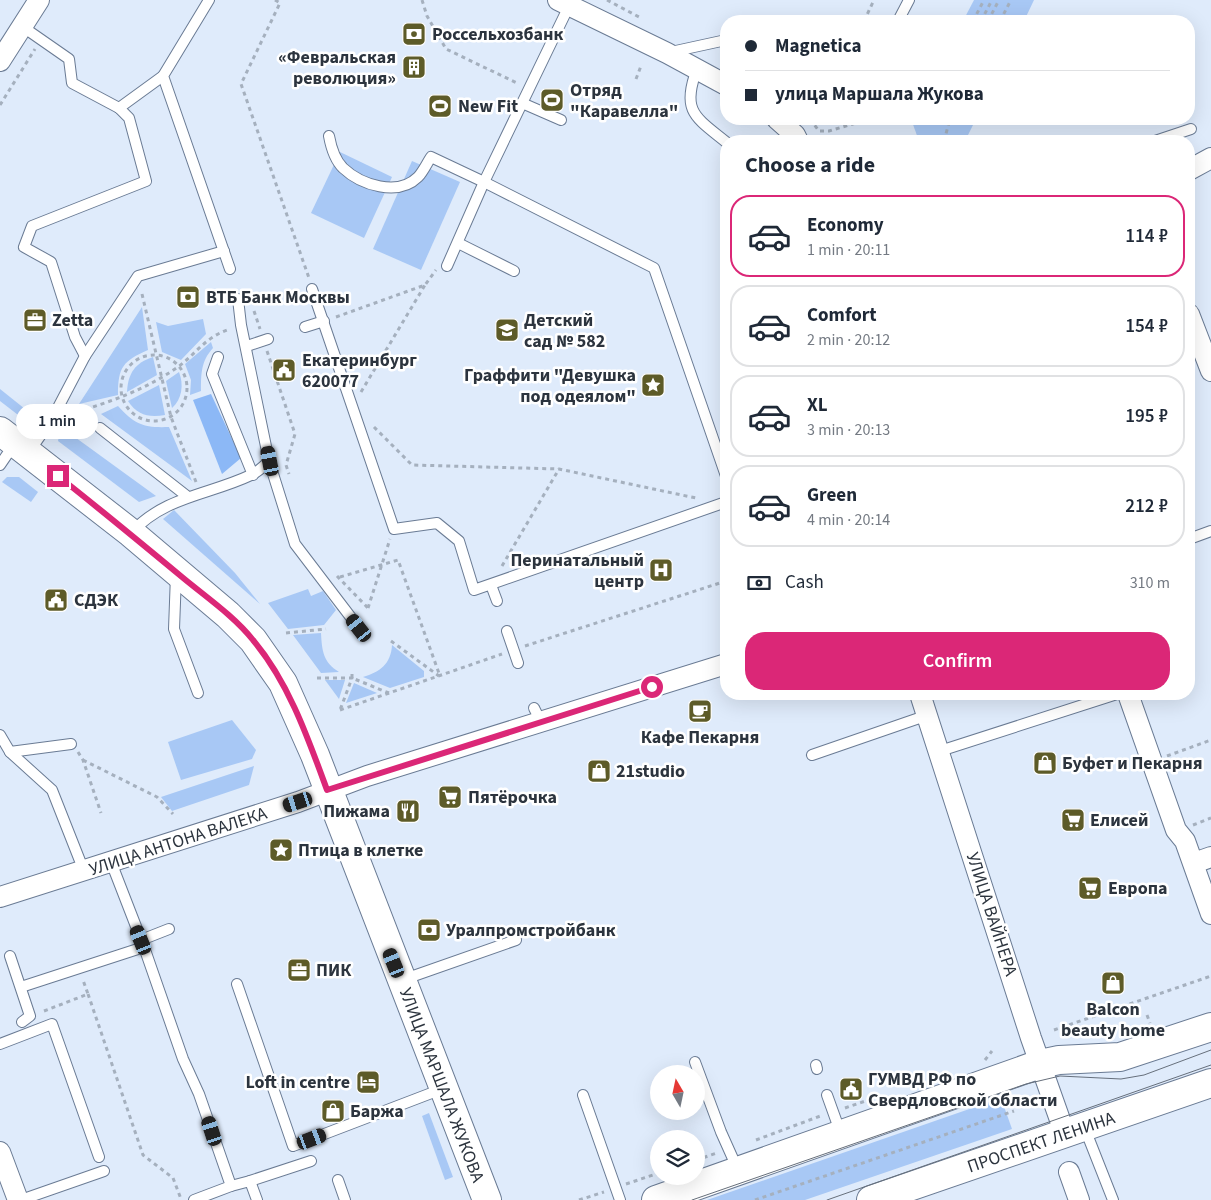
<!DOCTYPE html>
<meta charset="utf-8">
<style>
body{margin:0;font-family:"Source Sans 3",sans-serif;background:#f2f2f3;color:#1f2937;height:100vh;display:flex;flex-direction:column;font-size:19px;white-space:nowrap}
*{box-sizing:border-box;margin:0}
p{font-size:16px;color:#747a83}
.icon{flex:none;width:28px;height:28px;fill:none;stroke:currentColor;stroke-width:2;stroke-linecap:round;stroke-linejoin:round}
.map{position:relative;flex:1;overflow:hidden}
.side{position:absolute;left:720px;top:135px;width:475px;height:565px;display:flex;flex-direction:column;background:#fff;border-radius:20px;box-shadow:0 5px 20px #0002}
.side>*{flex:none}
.guide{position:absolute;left:720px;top:15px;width:475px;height:110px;border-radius:20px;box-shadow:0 5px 20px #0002;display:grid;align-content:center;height:110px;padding:0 25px;background:#fff}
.needle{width:32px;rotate:351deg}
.tools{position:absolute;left:650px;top:1065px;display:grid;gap:10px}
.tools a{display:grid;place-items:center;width:55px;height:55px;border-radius:50%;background:#fff;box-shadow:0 5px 20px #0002;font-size:25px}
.end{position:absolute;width:22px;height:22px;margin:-11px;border:6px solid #db2777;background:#fff;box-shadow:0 0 0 2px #fff}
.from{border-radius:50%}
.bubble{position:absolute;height:35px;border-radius:18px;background:#fff;box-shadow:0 5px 20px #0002;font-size:16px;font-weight:600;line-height:35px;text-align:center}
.car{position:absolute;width:15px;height:30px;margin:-15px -8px;border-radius:6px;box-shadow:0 0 4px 1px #0007;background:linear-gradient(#222 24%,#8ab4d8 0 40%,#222 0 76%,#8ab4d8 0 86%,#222 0)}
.guide b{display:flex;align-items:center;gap:18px;height:48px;font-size:19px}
.guide b+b{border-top:1px solid #e0e1e3}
.guide i{width:12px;height:12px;background:#1f2937}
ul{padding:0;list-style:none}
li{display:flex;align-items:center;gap:15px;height:82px;margin:0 10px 8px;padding:0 15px;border:2px solid #e0e1e3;border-radius:20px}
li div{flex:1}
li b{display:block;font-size:19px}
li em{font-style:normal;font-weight:600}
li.selected{border-color:#db2777}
li>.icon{width:45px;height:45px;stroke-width:1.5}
h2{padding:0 25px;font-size:22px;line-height:60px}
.pay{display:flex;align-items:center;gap:12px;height:55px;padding:0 25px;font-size:19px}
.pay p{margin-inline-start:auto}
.action{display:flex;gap:10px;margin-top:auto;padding:10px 25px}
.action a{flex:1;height:58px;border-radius:20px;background:#db2777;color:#fff;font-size:20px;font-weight:600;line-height:58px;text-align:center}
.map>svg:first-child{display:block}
.green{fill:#a8c8f5}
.forest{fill:#8cb8f6}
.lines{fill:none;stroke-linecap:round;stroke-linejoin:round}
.lane-casing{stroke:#6a7b94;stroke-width:12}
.street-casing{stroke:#6a7b94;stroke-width:22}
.secondary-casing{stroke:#6a7b94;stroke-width:30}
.path{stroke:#a5b0be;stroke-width:3;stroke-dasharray:4 4;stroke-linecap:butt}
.lane{stroke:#fff;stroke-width:10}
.street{stroke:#fff;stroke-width:20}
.secondary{stroke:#fff;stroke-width:28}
.tram{stroke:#666f7b;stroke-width:1}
.route{stroke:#db2777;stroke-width:6}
.labels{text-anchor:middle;stroke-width:5;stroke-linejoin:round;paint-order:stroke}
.poi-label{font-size:18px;font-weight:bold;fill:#2c343e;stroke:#fff;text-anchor:start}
.street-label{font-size:18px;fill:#2c343e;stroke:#fff}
</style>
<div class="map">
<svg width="1211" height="1200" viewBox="0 0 1211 1200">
<rect width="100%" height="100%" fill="#dfebfb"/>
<g class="green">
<path d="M974 0H1034L1024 21H963Z"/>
<path d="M911 119H976L965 141H919Z"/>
<path d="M340 152 392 177 364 238 311 213Z"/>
<path d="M412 161 460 182 421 270 373 249Z"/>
<path d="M142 307 148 350C123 361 118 367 118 395L79 404Z"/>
<path d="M203 319 206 334 181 360 162 352 156 322 168 326Z"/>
<path d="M211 342 213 348C201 361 201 374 201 391L190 395 191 380 185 364Z"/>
<path d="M153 357 157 375 127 392C128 373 135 363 153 357Z"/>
<path d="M179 372C184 385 182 399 172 408L166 381Z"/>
<path d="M159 385 165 415C149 418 137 415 128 401Z"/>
<path d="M0 389 35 417 22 418 0 401Z"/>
<path d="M118 406C135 425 145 428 169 427L192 481 101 414Z"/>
<path d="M61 427 156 496 139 502 58 441Z"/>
<path d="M7 477H19L38 492 31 502 2 482Z"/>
<path d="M174 510 235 573 260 604 163 519Z"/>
<path d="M308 589 311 596 323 591 336 610 324 625 288 629 268 603Z"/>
<path d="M321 633C322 651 323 662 339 672L321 673 293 635Z"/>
<path d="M392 645 424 671V677L390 688 363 677C380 672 391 664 392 645Z"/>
<path d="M325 680H345L339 699Z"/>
<path d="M354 683 377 693 346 703Z"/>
<path d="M232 720 256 750 252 759 181 780 168 742Z"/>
<path d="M254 766 249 785 172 811 161 797Z"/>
<path d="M1001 1098 1012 1129 805 1200H707Z"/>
<path d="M429 1113 453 1177 445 1180 422 1116Z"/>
</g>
<path class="forest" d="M211 394 241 458 222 474 193 400Z"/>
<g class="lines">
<g class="lane-casing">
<g id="lane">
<path d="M209 0 163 76 230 269"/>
<path d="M569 6 484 182 654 268 726 476"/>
<path d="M898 21 909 0"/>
<path d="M23 27 69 59 72 83 119 108"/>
<path d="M671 52 726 40"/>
<path d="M697 69C681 111 695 117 726 142"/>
<path d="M522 103 561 120"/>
<path d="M329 136C331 147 335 160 343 168 361 185 398 197 418 177 423 172 427 163 431 157L484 182 447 266"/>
<path d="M1155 141 1191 129"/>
<path d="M458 243 514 271"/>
<path d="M312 289 394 529 437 523 459 541 474 590 726 502"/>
<path d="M305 327 324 321"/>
<path d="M247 346 268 339"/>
<path d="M85 356 75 337 51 262 24 247 32 226 146 181 129 118 119 108 163 76"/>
<path d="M218 357 212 374 253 475"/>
<path d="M100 428 188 497"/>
<path d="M29 452 52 419 85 356 138 276 224 251"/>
<path d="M269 461 295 544 359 628"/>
<path d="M0 465 15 443"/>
<path d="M131 533C165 496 209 495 251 475 258 472 264 466 269 461L241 325 238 299"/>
<path d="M1189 539 1211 531"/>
<path d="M176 575 174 629 198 693"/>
<path d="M491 585 497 601"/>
<path d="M507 631 518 663"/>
<path d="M534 708 541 722"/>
<path d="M0 735 10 752 52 790 84 871"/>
<path d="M940 751 1117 694"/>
<path d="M10 752 71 744"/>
<path d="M812 755 928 715"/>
<path d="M111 862 144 947 183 1059 199 1094 231 1186 194 1200"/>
<path d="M141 940 169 929"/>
<path d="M10 956 30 1016 22 1022"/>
<path d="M402 980 516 940"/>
<path d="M237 984 293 1146 442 1089"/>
<path d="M21 987 144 947"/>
<path d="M0 1044 52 1024 99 1157"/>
<path d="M695 1062 721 1132 738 1170"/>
<path d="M816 1065 817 1069"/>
<path d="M583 1095 620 1200"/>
<path d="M827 1095 841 1134"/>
<path d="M1085 1129 1113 1200"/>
<path d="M338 1180 345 1200"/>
<path d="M250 1181 311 1161"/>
<path d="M231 1186 250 1181 257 1200"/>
<path d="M21 1200 104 1171"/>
</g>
</g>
<g class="street-casing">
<g id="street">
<path d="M558 0 667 53 726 85"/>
<path d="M0 61 39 0"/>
<path d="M777 119 795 135 798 141"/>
<path d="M1189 170 1211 158"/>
<path d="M1189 314 1211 371"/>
<path d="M920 694 1031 1038 1065 1134"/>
<path d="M1128 694 1176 830 1185 841 1211 914"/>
<path d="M1194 863 1211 857"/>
<path d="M0 897 298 802 367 776 726 664"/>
<path d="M0 1152 18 1200"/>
<path d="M1069 1172 1079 1200"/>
</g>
</g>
<g class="secondary-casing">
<g id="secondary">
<path d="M0 431 131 533 228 615 253 640 283 683 315 755 487 1200"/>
<path d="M656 1200 1040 1064 1059 1060 1120 1057 1211 1027"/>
<path d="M871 1200 1211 1083"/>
</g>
</g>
<g class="path">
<path d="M275 0 280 3 241 84 309 278"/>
<path d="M422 0 427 16 446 49 517 83"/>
<path d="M607 0 641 18"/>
<path d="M864 21 874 0"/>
<path d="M973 21 984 0"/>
<path d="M981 21 992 0"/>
<path d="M988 21 999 0"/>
<path d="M1000 21 1011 0"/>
<path d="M636 79 641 66"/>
<path d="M0 105 35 49"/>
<path d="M810 119 819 131H829L870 119"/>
<path d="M944 141 950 119"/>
<path d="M142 294 171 417 196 482"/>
<path d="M254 311 260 329"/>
<path d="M336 317 425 285 436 270"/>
<path d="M267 351 295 434 286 465 289 474"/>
<circle cx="154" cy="388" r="33"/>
<path d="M361 392 425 285"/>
<path d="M70 414C110 402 143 391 178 367 197 353 205 337 230 329"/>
<path d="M374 427 412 465 559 469 696 498"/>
<path d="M502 566 559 469"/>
<path d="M337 576 368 608"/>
<path d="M340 577 398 560 440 676"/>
<path d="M368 608 390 539"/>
<path d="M286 633 326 629"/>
<path d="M391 641 439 676"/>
<path d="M525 646 726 581"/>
<path d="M352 674V678L389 693"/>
<path d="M317 678H352L340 710"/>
<path d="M340 710 502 654"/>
<path d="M78 752 83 760 101 813"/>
<path d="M1167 756 1211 740"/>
<path d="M83 760 157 797 173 814"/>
<path d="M1193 825 1211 818"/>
<path d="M88 994 143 1155 173 1178 181 1199"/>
<path d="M44 1011 88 994 83 980"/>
<path d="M1147 1015 1150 1023"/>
<path d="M1054 1030 1211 976"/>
<path d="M985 1060 992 1051"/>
<path d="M845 1108 877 1097"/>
<path d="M756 1140 823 1115"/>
<path d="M696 1160 717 1153"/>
<path d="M626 1184 659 1173"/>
<path d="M579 1200 604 1192"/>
<path d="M755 1200 1014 1111"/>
</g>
<use href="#lane" class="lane"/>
<use href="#street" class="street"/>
<use href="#secondary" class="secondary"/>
<g class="tram">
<path d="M692 1200 1026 1084 1060 1076 1121 1079 1144 1075 1211 1050"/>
<path d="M827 1200 1211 1065"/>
</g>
</g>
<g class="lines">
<path class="route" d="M58 476C100 509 141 543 182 577 206 597 234 616 253 640 289 683 308 738 327 790L652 687"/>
</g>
<defs>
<g id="bank-square" transform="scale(1.25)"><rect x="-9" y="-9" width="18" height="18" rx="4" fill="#5d5b28" stroke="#fff"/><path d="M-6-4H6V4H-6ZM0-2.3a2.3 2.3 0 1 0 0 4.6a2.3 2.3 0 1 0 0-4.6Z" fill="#fff"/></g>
<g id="building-square" transform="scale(1.25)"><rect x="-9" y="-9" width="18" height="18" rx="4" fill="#5d5b28" stroke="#fff"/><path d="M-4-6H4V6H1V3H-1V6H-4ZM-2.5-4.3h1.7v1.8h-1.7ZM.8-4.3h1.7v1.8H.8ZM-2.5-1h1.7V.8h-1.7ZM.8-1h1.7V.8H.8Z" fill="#fff"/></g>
<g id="stadium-square" transform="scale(1.25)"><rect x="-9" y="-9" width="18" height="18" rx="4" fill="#5d5b28" stroke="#fff"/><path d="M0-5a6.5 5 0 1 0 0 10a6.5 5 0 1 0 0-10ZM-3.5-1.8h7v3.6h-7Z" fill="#fff"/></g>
<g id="office-square" transform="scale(1.25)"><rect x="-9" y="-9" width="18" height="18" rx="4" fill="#5d5b28" stroke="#fff"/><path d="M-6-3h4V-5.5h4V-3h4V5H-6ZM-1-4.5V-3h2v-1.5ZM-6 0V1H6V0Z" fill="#fff"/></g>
<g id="school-square" transform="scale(1.25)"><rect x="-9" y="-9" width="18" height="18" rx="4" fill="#5d5b28" stroke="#fff"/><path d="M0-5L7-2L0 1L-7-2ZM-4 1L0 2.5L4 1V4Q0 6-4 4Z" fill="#fff"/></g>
<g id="civic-square" transform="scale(1.25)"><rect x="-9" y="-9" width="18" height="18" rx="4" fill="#5d5b28" stroke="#fff"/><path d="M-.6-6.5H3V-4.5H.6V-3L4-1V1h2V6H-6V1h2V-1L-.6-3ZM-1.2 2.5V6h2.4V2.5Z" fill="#fff"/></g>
<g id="sight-square" transform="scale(1.25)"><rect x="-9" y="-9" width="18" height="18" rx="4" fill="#5d5b28" stroke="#fff"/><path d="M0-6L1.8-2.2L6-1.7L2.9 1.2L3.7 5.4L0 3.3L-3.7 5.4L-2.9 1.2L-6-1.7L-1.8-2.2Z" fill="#fff"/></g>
<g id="hospital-square" transform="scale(1.25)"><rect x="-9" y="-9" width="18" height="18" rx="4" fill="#5d5b28" stroke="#fff"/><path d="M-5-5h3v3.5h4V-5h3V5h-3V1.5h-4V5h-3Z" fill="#fff"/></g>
<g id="cafe-square" transform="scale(1.25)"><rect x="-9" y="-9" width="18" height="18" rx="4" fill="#5d5b28" stroke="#fff"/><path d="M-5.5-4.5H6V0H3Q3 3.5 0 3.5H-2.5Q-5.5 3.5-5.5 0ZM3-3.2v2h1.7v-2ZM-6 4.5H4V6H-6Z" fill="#fff"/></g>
<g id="shop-square" transform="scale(1.25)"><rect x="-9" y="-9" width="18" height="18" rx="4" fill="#5d5b28" stroke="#fff"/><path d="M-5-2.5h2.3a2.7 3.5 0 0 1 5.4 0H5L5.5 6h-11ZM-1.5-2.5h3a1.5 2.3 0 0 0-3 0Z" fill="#fff"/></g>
<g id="supermarket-square" transform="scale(1.25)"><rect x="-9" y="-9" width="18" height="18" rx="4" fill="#5d5b28" stroke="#fff"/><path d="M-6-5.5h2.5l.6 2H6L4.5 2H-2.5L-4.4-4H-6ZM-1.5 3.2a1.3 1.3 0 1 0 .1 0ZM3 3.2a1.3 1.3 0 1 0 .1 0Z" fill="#fff"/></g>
<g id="restaurant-square" transform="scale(1.25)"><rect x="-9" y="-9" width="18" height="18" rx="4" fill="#5d5b28" stroke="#fff"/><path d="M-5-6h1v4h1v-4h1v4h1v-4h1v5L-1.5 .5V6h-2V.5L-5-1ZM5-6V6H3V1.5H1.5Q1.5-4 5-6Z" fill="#fff"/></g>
<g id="hotel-square" transform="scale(1.25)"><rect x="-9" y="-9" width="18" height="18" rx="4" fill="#5d5b28" stroke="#fff"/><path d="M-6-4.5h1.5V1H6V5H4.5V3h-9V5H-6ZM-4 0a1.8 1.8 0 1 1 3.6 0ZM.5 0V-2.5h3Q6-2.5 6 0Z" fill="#fff"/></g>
</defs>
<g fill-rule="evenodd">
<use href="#bank-square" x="414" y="34"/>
<use href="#building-square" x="414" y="67"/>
<use href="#stadium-square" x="552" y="100"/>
<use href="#stadium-square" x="440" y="106"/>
<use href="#bank-square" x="188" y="297"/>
<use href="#office-square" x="35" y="320"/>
<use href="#school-square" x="507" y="330"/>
<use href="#civic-square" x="284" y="370"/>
<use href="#sight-square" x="653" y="385"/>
<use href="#hospital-square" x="661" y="570"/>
<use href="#civic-square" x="56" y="600"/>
<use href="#cafe-square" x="700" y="711"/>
<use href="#shop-square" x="1045" y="763"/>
<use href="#shop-square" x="599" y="771"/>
<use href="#supermarket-square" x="450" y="797"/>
<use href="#restaurant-square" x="408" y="811"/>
<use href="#supermarket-square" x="1073" y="820"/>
<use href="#sight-square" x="281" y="850"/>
<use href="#supermarket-square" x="1090" y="888"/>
<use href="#bank-square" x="429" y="930"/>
<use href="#office-square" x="299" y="970"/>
<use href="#shop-square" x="1113" y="983"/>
<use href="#hotel-square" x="368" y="1082"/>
<use href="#civic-square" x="851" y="1089"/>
<use href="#shop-square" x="333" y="1111"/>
</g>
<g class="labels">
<g class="poi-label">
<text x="432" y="40">Россельхозбанк</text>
<text x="396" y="63" text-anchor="end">«Февральская<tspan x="396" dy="21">революция»</tspan></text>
<text x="570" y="96">Отряд<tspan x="570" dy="21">"Каравелла"</tspan></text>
<text x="458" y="112">New Fit</text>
<text x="206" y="303">ВТБ Банк Москвы</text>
<text x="52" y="326">Zetta</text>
<text x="524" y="326">Детский<tspan x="524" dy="21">сад № 582</tspan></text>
<text x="302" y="366">Екатеринбург<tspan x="302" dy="21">620077</tspan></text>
<text x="636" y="381" text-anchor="end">Граффити "Девушка<tspan x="636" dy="21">под одеялом"</tspan></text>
<text x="644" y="566" text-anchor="end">Перинатальный<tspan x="644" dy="21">центр</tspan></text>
<text x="74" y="606">СДЭК</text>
<text x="700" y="743" text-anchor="middle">Кафе Пекарня</text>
<text x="1062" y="769">Буфет и Пекарня</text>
<text x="616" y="777">21studio</text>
<text x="468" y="803">Пятёрочка</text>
<text x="390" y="817" text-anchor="end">Пижама</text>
<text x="1090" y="826">Елисей</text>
<text x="298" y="856">Птица в клетке</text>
<text x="1108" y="894">Европа</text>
<text x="446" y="936">Уралпромстройбанк</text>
<text x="316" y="976">ПИК</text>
<text x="1113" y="1015" text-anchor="middle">Balcon<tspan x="1113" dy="21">beauty home</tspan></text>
<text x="868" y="1085">ГУМВД РФ по<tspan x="868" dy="21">Свердловской области</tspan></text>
<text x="350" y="1088" text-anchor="end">Loft in centre</text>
<text x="350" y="1117">Баржа</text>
</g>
<g class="street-label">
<text transform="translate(178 841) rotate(-18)" y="6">УЛИЦА АНТОНА ВАЛЕКА</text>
<text transform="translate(992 914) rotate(72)" y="6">УЛИЦА ВАЙНЕРА</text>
<text transform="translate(442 1085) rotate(69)" y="6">УЛИЦА МАРШАЛА ЖУКОВА</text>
<text transform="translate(1041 1142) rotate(-19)" y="6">ПРОСПЕКТ ЛЕНИНА</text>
</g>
</g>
</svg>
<div class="tools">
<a><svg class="needle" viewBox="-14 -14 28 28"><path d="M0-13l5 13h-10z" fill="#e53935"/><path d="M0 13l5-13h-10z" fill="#747a83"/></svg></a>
<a><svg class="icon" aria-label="layers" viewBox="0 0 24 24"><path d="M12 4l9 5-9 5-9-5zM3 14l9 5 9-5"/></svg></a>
</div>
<i class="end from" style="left:652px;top:687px"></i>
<i class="end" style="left:58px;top:476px"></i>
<div class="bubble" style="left:16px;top:404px;width:82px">1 min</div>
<i class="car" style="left:270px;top:461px;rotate:349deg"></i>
<i class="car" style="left:359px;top:628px;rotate:322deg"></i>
<i class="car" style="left:298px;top:802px;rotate:252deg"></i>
<i class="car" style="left:141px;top:940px;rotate:338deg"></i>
<i class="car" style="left:394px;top:963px;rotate:338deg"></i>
<i class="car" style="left:212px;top:1131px;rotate:342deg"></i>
<i class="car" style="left:312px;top:1139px;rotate:69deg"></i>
<div class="guide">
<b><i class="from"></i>Magnetica</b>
<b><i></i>улица Маршала Жукова</b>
</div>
<section class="side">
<h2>Choose a ride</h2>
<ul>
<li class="selected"><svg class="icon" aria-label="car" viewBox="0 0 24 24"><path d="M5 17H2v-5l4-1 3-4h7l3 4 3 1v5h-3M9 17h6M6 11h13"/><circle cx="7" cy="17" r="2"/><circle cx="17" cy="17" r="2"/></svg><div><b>Economy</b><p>1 min · 20:11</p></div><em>114 ₽</em></li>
<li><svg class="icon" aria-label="car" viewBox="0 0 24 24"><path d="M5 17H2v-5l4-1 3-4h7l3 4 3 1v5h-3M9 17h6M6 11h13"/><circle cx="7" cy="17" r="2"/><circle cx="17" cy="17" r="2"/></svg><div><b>Comfort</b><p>2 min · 20:12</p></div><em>154 ₽</em></li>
<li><svg class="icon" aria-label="car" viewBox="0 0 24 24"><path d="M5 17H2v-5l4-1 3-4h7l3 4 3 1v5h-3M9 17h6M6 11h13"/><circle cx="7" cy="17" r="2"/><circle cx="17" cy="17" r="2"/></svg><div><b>XL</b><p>3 min · 20:13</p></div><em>195 ₽</em></li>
<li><svg class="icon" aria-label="car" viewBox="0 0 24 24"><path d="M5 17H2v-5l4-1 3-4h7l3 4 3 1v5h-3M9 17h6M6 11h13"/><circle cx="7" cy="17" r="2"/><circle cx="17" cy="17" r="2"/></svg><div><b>Green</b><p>4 min · 20:14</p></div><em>212 ₽</em></li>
</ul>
<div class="pay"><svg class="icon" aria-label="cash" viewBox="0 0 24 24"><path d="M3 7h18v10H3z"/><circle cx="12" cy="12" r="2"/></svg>Cash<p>310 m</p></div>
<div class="action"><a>Confirm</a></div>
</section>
</div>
